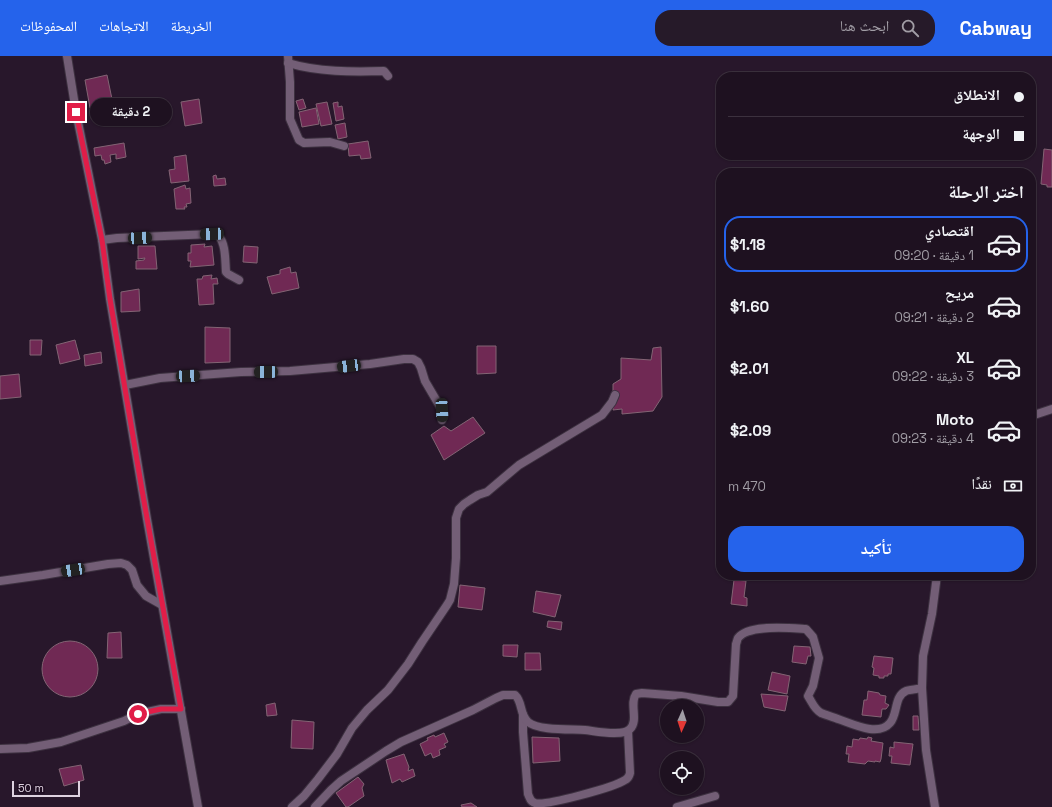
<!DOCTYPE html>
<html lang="ar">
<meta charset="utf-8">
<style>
body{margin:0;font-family:"Space Grotesk","Noto Naskh Arabic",sans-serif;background:#261a29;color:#f1f3f6;direction:rtl;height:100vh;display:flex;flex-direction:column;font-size:15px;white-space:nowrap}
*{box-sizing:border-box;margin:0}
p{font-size:13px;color:#a19da5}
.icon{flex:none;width:22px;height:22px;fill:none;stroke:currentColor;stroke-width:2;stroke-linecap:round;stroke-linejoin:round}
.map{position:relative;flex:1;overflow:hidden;direction:ltr}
.side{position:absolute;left:716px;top:112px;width:320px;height:412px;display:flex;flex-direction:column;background:#1e1120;border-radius:16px;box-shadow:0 1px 3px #0004,0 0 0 1px #3c313e;direction:rtl}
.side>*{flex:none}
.hud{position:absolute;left:716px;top:16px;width:320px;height:88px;border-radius:16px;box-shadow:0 1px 3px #0004,0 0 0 1px #3c313e;direction:rtl;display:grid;align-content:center;height:88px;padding:0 12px;background:#1e1120}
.needle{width:26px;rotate:183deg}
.controls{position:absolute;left:660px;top:643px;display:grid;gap:8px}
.controls a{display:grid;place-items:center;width:44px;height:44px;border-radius:50%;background:#1e1120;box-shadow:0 1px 3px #0004,0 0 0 1px #3c313e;font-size:20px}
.scale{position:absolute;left:12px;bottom:10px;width:68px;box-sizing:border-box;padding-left:4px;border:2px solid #ded2e0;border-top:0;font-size:11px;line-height:14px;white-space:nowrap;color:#ded2e0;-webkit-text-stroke:3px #1e0d21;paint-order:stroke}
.end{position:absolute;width:18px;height:18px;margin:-9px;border:5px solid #e11d48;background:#fff;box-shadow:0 0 0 2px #fff}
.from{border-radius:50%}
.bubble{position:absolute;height:28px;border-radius:14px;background:#1e1120;box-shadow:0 1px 3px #0004,0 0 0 1px #3c313e;font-size:13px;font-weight:700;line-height:28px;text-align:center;direction:rtl}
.car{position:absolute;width:12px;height:24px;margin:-12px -6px;border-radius:5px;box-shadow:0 0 3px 1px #0007;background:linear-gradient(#222 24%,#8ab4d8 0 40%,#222 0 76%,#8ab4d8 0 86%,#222 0)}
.hud b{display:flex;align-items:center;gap:14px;height:38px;font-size:15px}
.hud b+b{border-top:1px solid #3c313e}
.hud i{width:10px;height:10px;background:#f1f3f6}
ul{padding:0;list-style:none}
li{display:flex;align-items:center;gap:12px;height:56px;margin:0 8px 6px;padding:0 4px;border:2px solid transparent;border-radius:16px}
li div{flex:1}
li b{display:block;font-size:15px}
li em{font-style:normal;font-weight:700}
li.active{border-color:#2563eb}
li>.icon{width:36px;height:36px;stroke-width:1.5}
h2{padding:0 12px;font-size:18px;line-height:48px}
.pay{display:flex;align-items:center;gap:10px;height:44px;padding:0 12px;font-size:15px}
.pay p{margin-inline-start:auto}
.primary-button{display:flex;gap:8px;margin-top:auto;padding:8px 12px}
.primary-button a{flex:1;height:46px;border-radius:16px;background:#2563eb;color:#fff;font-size:16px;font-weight:700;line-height:46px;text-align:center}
header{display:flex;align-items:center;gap:24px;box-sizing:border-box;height:56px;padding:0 20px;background:#2563eb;color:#fff}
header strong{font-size:19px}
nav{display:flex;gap:22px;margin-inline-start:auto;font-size:14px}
.search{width:280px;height:36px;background:#261a29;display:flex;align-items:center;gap:10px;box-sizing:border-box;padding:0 14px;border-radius:16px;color:#a19da5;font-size:15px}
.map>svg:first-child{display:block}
.building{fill:#702954;stroke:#836474}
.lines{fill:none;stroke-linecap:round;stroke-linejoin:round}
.minor-casing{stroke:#3d3140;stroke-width:10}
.minor{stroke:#735e76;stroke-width:8}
.route{stroke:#e11d48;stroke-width:5}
</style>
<header>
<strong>Cabway</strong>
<div class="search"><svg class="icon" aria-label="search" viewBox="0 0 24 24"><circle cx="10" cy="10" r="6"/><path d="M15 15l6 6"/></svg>ابحث هنا</div>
<nav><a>الخريطة</a><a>الاتجاهات</a><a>المحفوظات</a></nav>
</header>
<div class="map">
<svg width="1052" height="751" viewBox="0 0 1052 751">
<rect width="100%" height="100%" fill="#28172b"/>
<g class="building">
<path d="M107 19 113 48 90 52 85 24Z"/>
<path d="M199 43 202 67 185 70 181 46Z"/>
<path d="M303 43 306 52 299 54 296 45Z"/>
<path d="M327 46 332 68 321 70 316 48Z"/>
<path d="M338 46V51L342 50 344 63 336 65 333 47Z"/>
<path d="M316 52 319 68 302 71 299 56Z"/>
<path d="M345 67 347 81 338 83 335 69Z"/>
<rect x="1031" y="79" width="5" height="6"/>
<path d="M368 85 371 102 361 103 360 99 349 100 348 88Z"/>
<path d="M124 87 126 101 116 103V98L110 99 111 106 105 108 104 104H102L101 99 95 100 94 92Z"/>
<path d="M1044 93 1052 94V131H1047V129L1041 128Z"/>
<path d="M186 99 189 125 171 127 169 114 175 113 174 101Z"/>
<path d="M216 119 217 123 225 122 226 129 214 130 213 120Z"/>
<path d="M185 129 186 133 190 132 191 147 186 148 187 151H184L185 153H176L174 133Z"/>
<path d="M205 188 204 191 212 190 214 209 190 211 191 205H188V197H191V189Z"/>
<path d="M138 190H155L157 213H136V205L144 204 145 202 138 203Z"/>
<path d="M244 190 258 191 257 207 243 206Z"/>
<path d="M290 211 291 217 296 216 299 232 272 238 267 221 280 218V214Z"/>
<path d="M212 219 211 223 217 222 218 228H213L214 248 199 249 197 223H202L203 220Z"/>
<path d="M139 233 140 255 121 256V236Z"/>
<path d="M205 271 230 272V306L205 307Z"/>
<path d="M30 284H42L41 299H30Z"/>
<path d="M75 284 80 303 60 308 56 289Z"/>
<path d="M477 290H496V317L477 318Z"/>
<path d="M661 291 662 341 653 355 622 358V353L613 354V328L621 323V302L651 304 653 292Z"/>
<path d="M101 296 102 307 85 310 84 299Z"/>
<path d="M19 318 21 341 0 343V320Z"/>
<path d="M473 361 485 377 444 404 431 379 444 370 451 375Z"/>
<path d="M734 524 746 525 744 541 747 542V550L731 548Z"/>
<path d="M460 529 485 532 482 554 458 551Z"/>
<path d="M536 535 561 539 555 561 533 556Z"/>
<path d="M548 565 562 566 561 574 547 571Z"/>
<path d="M121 576 122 602H107L108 577Z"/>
<circle cx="70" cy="613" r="28"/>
<path d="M503 589H518L517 601 503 600Z"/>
<path d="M794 590 810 591 811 600H808L806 608 792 606Z"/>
<path d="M525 597H540L541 614H525Z"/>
<path d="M874 600 893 602 891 618H888V620H884V622H879V620L873 619 874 612 872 611Z"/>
<path d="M772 616 790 620 787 638 768 634Z"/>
<path d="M868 635 879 637 880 639 886 640 885 647 889 649 886 653H882L881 661 862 659 864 644H867Z"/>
<path d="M761 638 788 640 785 655 764 651Z"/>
<path d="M275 647 277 659 267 660 266 649Z"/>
<path d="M913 660H918L919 674H913Z"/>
<path d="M292 664 314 666 313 693 291 692Z"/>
<path d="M444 677 448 686 444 688 446 691 439 694 440 699 433 702 431 697 425 700 420 688 428 684 427 682 434 679 435 681Z"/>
<path d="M532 681 559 682 560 705 533 707Z"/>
<path d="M868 681 872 682 871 685 883 687 881 703 880 706 875 705V706L868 705 865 708 848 706 849 698H846L847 690 852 691 853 683 859 684 860 682 867 683Z"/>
<path d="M894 686 913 688 910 709 891 707 892 700H889L890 691 894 692Z"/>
<path d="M404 698 409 711 408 715 413 713 415 720 402 726 400 723 392 727 386 704Z"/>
<path d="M81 709 84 724 64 730 59 713Z"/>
<path d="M358 721 364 728 362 732 364 740 348 751H346L336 737Z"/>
<path d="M471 747 477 751H462L461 749Z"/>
</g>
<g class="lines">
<g class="minor-casing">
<g id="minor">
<path d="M67 0 76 56 102 184 110 243 147 463 198 751"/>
<path d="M288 0 290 26V63L299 84 304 87 330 86 344 90"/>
<path d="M288 7C318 16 352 16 384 15L388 20"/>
<path d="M102 184 117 182 212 178 218 179C226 188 225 203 226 216L228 218 239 224"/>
<path d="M125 329 160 322 241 316 290 315 370 308 404 303H413L418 306 421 312 425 325 442 354V364"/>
<path d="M1031 360 1052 353"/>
<path d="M0 525 43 519 108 508 121 507 127 509 132 514 137 529 146 540 162 549"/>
<path d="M523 659V676L528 738C530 742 530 746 535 747 546 750 615 731 625 724 629 722 629 720 630 717L628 675"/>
<path d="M0 693 28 692 61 686 124 665 138 658 161 653H181"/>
<path d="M292 751 304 740 318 723 337 698 352 672 367 654 388 634 408 608 422 586 447 549 450 544 454 528 456 502V462L459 453 464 448 470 444 478 439 487 436 519 409 602 359 612 346 615 339"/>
<path d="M315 751 331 734 341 725 386 695 401 686 473 654 496 642 503 639H515C523 646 519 658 528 666 539 675 570 673 585 674 595 675 623 681 630 673 639 664 629 648 636 638L642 637 681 640 718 646H728L733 640 736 588C737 586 737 584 738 582 748 568 790 572 806 573L813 581 819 602 813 630 808 640C812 646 814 653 821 657 826 659 833 661 838 663 853 668 878 681 890 667 898 658 894 640 906 635 908 634 919 633 922 632"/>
<path d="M677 751 715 740"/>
<path d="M935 751 926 694 922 632 923 600 932 558 937 519"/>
</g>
</g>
<use href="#minor" class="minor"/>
</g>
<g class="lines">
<path class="route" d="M76 56 102 184 110 243 142 434 181 653H161L138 658"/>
</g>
</svg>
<div class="controls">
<a><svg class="needle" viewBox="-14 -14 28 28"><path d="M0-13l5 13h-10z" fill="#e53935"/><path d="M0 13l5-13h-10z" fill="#a19da5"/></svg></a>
<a><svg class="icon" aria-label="locate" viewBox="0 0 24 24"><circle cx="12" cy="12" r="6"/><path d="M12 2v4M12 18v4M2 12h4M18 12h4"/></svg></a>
</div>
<div class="scale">50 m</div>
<i class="end from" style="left:138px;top:658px"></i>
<i class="end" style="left:76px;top:56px"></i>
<div class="bubble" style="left:90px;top:42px;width:82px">2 دقيقة</div>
<i class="car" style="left:212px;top:178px;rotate:268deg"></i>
<i class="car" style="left:140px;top:182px;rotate:87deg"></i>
<i class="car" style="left:349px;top:310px;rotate:263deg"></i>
<i class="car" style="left:266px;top:316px;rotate:269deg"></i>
<i class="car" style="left:188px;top:320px;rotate:87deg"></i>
<i class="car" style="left:442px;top:354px;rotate:177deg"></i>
<i class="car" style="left:73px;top:514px;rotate:261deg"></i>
<div class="hud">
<b><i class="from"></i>الانطلاق</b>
<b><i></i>الوجهة</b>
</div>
<section class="side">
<h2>اختر الرحلة</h2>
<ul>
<li class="active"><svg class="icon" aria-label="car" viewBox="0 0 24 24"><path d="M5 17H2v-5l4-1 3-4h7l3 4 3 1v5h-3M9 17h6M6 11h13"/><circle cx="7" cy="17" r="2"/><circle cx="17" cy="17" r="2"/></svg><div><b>اقتصادي</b><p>1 دقيقة · 09:20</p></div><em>$1.18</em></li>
<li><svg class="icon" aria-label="car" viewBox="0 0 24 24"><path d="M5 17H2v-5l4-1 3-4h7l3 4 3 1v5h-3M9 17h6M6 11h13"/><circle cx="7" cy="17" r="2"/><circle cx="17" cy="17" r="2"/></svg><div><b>مريح</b><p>2 دقيقة · 09:21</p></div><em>$1.60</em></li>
<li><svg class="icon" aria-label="car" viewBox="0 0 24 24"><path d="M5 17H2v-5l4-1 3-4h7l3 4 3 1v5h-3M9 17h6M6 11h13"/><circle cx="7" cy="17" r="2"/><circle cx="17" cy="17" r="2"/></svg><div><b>XL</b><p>3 دقيقة · 09:22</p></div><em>$2.01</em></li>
<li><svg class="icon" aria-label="car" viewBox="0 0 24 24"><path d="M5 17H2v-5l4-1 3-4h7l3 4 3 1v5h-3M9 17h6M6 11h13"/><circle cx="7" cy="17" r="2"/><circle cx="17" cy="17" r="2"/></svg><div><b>Moto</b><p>4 دقيقة · 09:23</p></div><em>$2.09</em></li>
</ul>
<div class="pay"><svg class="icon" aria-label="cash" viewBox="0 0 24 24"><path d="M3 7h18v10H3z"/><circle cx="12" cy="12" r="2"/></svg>نقدًا<p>470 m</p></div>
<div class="primary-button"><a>تأكيد</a></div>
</section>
</div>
